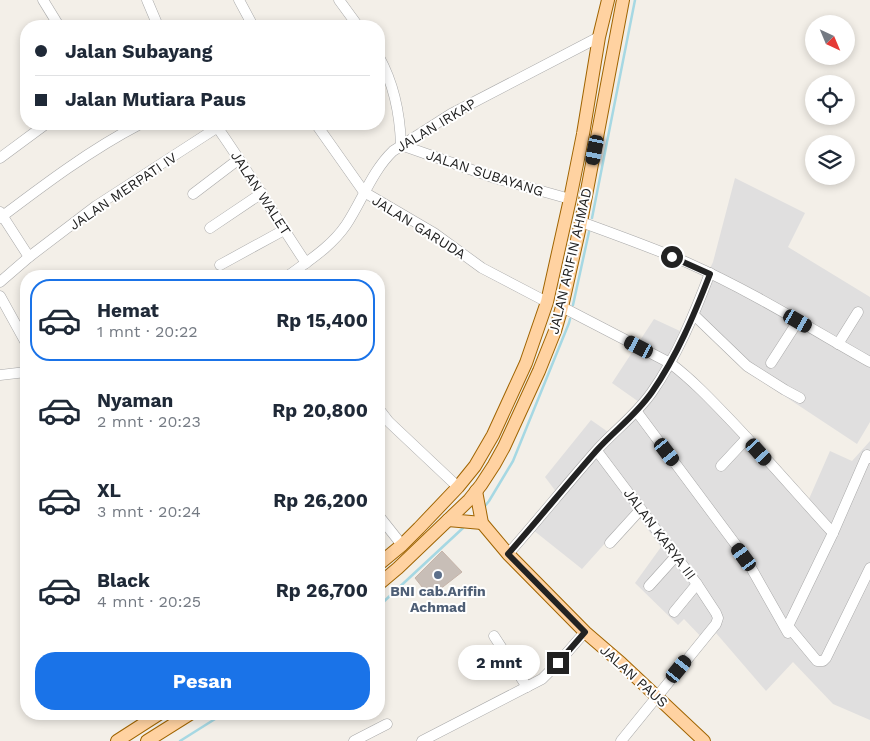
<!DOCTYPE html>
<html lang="id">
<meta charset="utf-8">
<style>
body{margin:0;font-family:"Work Sans",sans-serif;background:#f6f6f7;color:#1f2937;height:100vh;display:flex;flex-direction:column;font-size:19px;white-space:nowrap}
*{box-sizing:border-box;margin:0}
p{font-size:16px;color:#747a83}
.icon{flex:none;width:28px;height:28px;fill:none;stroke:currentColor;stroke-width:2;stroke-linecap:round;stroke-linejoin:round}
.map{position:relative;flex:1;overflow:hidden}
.drawer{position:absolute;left:20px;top:270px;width:365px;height:450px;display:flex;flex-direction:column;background:#fff;border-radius:20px;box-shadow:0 2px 8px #0003}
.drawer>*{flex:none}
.hud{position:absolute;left:20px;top:20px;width:365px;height:110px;border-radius:20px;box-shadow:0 2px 8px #0003;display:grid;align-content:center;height:110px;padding:0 15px;background:#fff}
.needle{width:32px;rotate:136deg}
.buttons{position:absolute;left:805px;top:15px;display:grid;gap:10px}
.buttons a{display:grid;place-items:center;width:50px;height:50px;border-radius:50%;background:#fff;box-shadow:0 2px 8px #0003;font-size:25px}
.end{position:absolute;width:22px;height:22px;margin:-11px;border:6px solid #222;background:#fff;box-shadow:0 0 0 2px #fff}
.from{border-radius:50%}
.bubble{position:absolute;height:35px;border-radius:18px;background:#fff;box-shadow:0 2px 8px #0003;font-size:16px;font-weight:700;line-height:35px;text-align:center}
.car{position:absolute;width:15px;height:30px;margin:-15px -8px;border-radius:6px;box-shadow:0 0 4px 1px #0007;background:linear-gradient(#222 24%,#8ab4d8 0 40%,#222 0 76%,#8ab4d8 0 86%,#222 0)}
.hud b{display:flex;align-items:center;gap:18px;height:48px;font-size:19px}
.hud b+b{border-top:1px solid #e0e1e3}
.hud i{width:12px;height:12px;background:#1f2937}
ul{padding:9px 0 0;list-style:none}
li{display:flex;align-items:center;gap:15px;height:82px;margin:0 10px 8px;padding:0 5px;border:2px solid transparent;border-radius:20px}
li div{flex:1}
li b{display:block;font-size:19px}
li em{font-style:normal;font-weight:700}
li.selected{border-color:#1a73e8}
li>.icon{width:45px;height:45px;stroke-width:1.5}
.cta{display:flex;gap:10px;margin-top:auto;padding:10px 15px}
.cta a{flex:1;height:58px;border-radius:20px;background:#1a73e8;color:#fff;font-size:20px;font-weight:700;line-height:58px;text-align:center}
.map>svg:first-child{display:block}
.residential{fill:#e0dfdf}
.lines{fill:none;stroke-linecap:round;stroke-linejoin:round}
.stream{stroke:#a6d8e3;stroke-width:2.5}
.building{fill:#c8beb7;stroke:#c6b4a9}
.minor-casing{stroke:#a9a9a9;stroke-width:11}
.major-casing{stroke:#a06400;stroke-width:14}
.minor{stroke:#fff;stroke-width:10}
.major{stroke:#ffd2a1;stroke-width:12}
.route{stroke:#222;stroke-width:6}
.service-dot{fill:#5c6f8a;stroke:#fff;stroke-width:2}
.labels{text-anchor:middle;stroke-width:4;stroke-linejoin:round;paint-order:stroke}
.street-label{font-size:14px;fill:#222;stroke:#fff}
.service-label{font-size:14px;font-weight:bold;fill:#4e5e75;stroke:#fff}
</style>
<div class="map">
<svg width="870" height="741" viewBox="0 0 870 741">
<rect width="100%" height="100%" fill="#f3efe8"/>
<g class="residential">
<path d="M735 178 805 213 788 247 870 297V422L857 444 742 368 688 315 713 262Z"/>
<path d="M654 319 680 331 664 363 699 391 805 508 830 451 852 461 870 441V720L833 704 793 662 766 691 716 633 706 642 684 619 678 625 635 583 661 547 634 511 582 569 528 526 557 493 545 477 591 420 611 434 639 402 612 383Z"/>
</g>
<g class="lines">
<g class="stream">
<path d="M592 218 635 0"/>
<path d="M573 305 589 232"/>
<path d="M485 506 489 501 513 461 569 323 570 319"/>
<path d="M379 606 463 528"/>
<path d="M180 741 223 714"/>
</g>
</g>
<path class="building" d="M442 551 462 572 430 597 415 578Z"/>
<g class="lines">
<g class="minor-casing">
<g id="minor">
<path d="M43 0 59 26"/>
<path d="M147 0 158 26"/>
<path d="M239 0 253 26"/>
<path d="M339 0 358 26"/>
<path d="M379 57C394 84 400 114 401 145L495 178 570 199"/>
<path d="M215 124C247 169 275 217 306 263"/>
<path d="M316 124 364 192 434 233 482 268 547 302"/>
<path d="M0 158 46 124"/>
<path d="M193 194 239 159"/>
<path d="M0 212 29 257"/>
<path d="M0 218C45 184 90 150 140 124"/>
<path d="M581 222C617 235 653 248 688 263 751 291 810 328 870 362"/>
<path d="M210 228 262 193"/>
<path d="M220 265 284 230"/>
<path d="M288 276C308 261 331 247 346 225 362 201 372 171 393 151L451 114 599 37"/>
<path d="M0 282 29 257 96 206 218 127"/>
<path d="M0 296 26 343"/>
<path d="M562 307 670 363C695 382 716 405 737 427 770 462 801 498 833 533"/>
<path d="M694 315 747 366 785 390 800 398"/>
<path d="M838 344 858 312"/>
<path d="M771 363 798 321"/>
<path d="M0 375 26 372"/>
<path d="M379 409 389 422 458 487"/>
<path d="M637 412 745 557 788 633"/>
<path d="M597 451 697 584 716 613 718 618 716 624 621 741"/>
<path d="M870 458 867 455 833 533 788 626 817 661H823L826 658 870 568"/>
<path d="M721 466 747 438"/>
<path d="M379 516 402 545"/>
<path d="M610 543 641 509"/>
<path d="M508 554C538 520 567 484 597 450 615 430 636 415 652 392 677 356 694 315 710 273"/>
<path d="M649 586 676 556"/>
<path d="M674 612 697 584"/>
<path d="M494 636 527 687"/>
<path d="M354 741 387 724"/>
<path d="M422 741 542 679 558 663 585 632"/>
</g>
</g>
<g class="major-casing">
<g id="major">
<path d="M476 491 482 523 508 554 585 632 621 663 704 741"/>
<path d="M448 520 482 523"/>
<path d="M379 564 402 545 419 528 458 487 475 466 493 435 526 363 547 302 570 199 583 134 599 37 608 0"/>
<path d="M379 584 398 568 469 500 481 485 494 465 504 447 539 371 555 331 562 307 581 222 623 0"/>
<path d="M117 741 159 714"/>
<path d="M147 741 190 714"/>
</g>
</g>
<use href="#minor" class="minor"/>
<use href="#major" class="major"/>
</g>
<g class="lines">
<path class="route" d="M558 663 585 632 508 554C538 520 567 484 597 450 615 430 636 415 652 392 677 356 694 315 710 274L672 257"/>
</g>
<circle class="service-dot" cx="438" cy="575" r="5"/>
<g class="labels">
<g class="street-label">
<text transform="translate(436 125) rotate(-31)" y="5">JALAN IRKAP</text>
<text transform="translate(485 173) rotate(18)" y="5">JALAN SUBAYANG</text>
<text transform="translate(123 191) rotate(-34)" y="5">JALAN MERPATI IV</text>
<text transform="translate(261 193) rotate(57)" y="5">JALAN WALET</text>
<text transform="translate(419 227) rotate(32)" y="5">JALAN GARUDA</text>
<text transform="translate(570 261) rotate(-77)" y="5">JALAN ARIFIN AHMAD</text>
<text transform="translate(660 534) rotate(53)" y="5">JALAN KARYA III</text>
<text transform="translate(634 676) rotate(42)" y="5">JALAN PAUS</text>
</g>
<g class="service-label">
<text x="438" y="596">BNI cab.Arifin<tspan x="438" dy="16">Achmad</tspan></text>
</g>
</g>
</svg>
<div class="buttons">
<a><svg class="needle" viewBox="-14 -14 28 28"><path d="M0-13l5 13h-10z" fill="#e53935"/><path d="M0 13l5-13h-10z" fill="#747a83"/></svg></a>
<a><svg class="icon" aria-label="locate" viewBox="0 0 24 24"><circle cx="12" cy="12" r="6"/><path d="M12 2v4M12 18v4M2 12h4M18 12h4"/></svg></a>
<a><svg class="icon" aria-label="layers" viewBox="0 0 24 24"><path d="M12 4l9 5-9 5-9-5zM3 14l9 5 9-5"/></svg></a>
</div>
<i class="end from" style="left:672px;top:257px"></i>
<i class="end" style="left:558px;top:663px"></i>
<div class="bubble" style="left:458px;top:645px;width:82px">2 mnt</div>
<i class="car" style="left:595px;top:150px;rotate:191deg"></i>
<i class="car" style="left:798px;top:321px;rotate:120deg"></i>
<i class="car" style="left:639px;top:347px;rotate:297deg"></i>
<i class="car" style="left:667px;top:452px;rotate:143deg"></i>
<i class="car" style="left:759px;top:452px;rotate:138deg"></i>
<i class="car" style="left:744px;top:557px;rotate:324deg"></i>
<i class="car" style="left:679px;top:669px;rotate:39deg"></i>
<div class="hud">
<b><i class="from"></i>Jalan Subayang</b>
<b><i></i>Jalan Mutiara Paus</b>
</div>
<section class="drawer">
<ul>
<li class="selected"><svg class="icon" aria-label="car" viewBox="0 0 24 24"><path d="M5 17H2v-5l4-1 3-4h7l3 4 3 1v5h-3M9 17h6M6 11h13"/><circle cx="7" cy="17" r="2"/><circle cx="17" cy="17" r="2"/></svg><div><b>Hemat</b><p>1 mnt · 20:22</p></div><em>Rp 15,400</em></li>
<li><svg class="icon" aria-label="car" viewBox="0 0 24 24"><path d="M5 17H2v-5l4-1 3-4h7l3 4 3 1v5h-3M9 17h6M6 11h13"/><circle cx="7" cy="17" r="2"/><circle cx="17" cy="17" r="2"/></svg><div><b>Nyaman</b><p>2 mnt · 20:23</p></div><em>Rp 20,800</em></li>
<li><svg class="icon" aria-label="car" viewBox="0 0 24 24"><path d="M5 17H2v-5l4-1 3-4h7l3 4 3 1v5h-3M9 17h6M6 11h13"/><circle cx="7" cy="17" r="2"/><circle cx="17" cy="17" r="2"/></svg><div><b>XL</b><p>3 mnt · 20:24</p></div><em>Rp 26,200</em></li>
<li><svg class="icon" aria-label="car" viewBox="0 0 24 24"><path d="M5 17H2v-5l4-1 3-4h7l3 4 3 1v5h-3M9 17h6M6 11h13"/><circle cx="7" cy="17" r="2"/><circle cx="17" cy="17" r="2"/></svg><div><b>Black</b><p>4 mnt · 20:25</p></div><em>Rp 26,700</em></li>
</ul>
<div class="cta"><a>Pesan</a></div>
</section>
</div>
